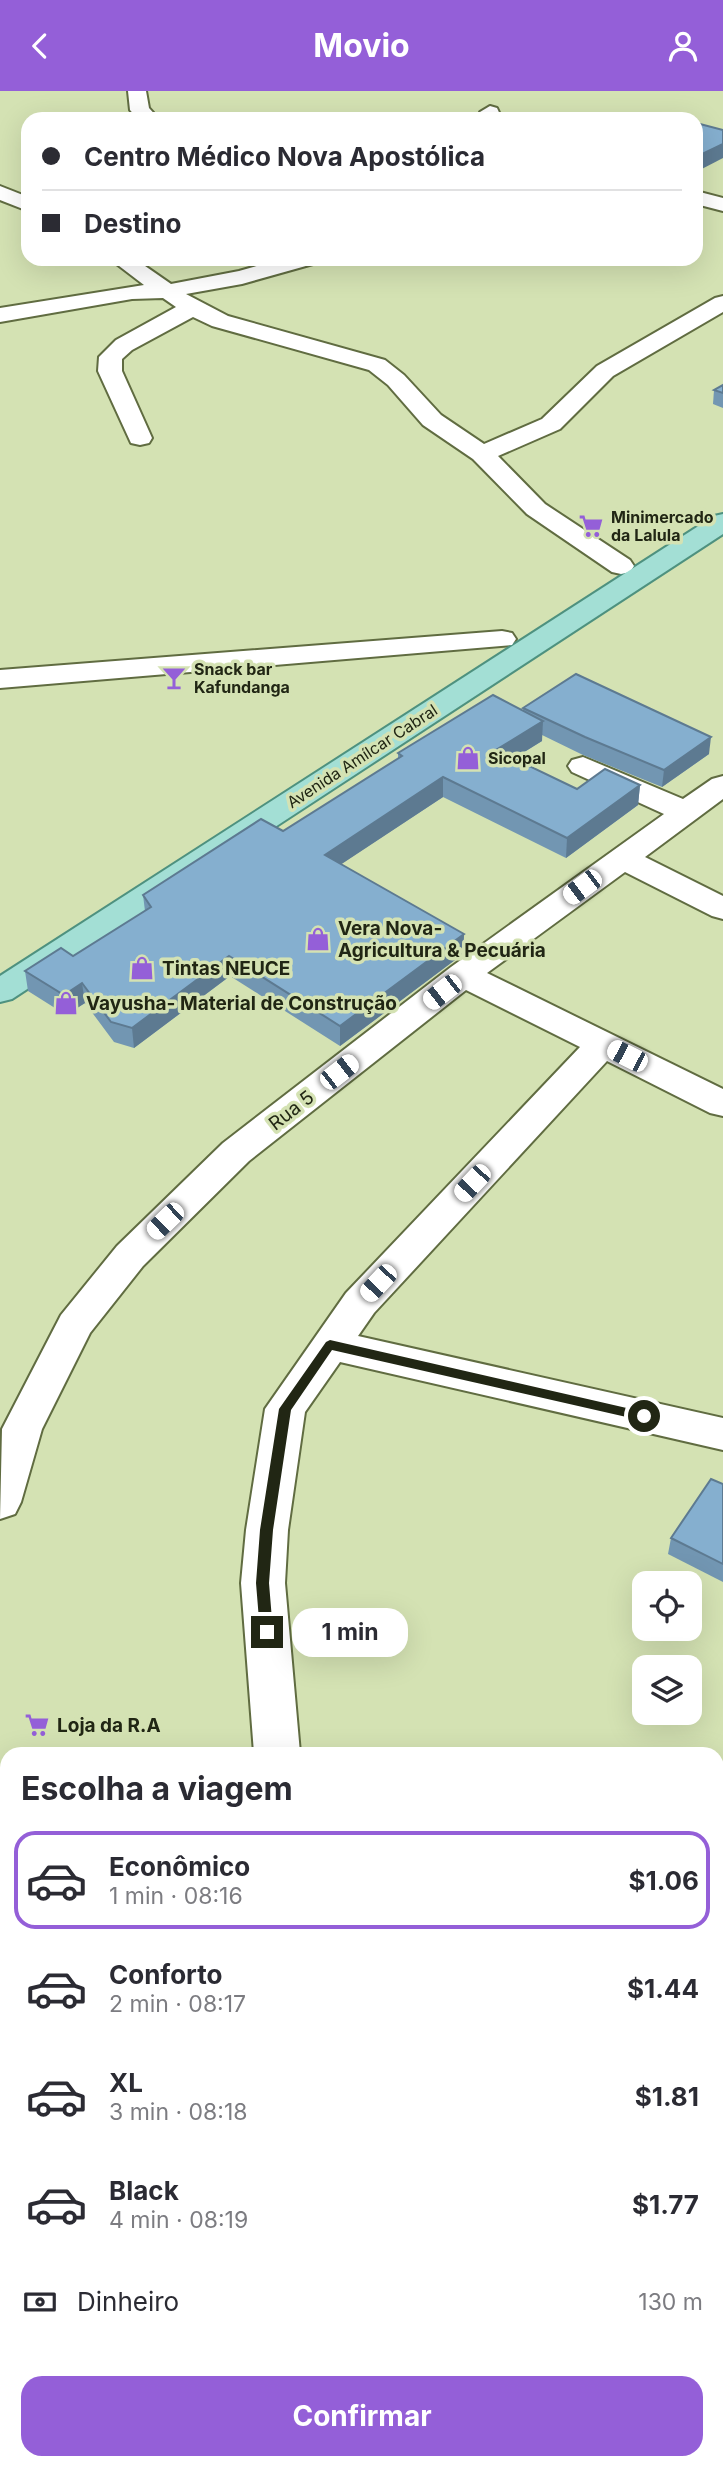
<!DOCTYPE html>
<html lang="pt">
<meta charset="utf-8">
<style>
body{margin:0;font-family:Inter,sans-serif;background:#f7f7f7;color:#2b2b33;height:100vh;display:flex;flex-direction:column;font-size:26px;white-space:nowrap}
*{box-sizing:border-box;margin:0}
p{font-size:23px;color:#7c7c81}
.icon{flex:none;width:38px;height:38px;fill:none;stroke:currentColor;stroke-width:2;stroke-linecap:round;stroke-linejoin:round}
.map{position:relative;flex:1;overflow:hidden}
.details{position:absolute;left:0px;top:1656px;width:724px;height:723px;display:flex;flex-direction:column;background:#fff;border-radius:21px 21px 0 0;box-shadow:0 7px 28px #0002}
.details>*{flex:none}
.guide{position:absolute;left:21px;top:21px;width:682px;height:154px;border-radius:21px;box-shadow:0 7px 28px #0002;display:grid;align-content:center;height:154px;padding:0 21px;background:#fff}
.tools{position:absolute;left:632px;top:1480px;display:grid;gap:14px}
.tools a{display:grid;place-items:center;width:70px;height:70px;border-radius:14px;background:#fff;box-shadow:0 7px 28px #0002;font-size:35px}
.end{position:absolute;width:32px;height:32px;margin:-16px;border:9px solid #212614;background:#fff;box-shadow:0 0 0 4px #fff}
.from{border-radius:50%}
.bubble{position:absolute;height:49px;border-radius:21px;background:#fff;box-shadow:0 7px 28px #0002;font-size:23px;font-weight:700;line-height:49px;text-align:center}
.car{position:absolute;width:21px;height:42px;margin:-21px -10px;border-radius:9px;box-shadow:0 0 5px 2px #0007;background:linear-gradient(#fff 24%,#345 0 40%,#fff 0 76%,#345 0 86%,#fff 0)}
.guide b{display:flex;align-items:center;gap:24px;height:66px;font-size:26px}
.guide b+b{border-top:2px solid #e1e1e2}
.guide i{width:18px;height:18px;background:#2b2b33}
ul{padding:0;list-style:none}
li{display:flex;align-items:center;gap:21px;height:98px;margin:0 14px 10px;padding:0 7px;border:4px solid transparent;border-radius:21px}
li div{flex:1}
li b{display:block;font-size:26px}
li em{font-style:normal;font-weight:700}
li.active{border-color:#945fd8}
li>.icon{width:63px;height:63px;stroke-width:1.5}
h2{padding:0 21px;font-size:32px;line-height:84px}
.pay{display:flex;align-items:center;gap:18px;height:77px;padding:0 21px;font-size:26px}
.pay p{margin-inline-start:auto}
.cta{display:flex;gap:14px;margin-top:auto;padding:14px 21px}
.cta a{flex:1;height:80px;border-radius:21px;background:#945fd8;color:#fff;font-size:28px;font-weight:700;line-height:80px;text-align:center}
header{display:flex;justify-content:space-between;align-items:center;height:91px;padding:0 21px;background:#945fd8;color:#fff;font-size:32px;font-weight:700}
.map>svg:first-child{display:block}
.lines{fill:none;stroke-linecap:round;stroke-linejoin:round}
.minor-casing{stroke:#606c41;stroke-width:4}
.major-casing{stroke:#4e917f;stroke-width:4}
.minor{fill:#fff;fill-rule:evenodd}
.major{fill:#a3dfd5;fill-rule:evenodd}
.wall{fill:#7296b2}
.shaded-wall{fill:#5d7a91}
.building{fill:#85afcf;stroke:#5d7a91;stroke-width:2}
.route{fill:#212614}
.labels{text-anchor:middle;stroke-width:7;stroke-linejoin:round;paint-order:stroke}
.far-poi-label{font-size:16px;font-weight:bold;fill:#212614;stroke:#d4e2b3;text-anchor:start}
.far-street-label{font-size:16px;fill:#212614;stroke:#d4e2b3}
.poi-label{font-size:19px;font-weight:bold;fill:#212614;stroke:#d4e2b3;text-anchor:start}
.street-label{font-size:19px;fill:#212614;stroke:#d4e2b3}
</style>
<header><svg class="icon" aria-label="back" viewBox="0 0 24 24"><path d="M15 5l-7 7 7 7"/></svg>Movio<svg class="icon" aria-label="person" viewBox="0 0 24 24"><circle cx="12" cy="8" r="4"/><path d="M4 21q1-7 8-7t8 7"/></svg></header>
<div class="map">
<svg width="723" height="2378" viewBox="0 0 723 2378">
<rect width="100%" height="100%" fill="#d4e2b3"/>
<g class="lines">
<g class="minor-casing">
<g id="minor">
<path d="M128 0H146L149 17 159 28H138L130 19Z"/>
<path d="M490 15 497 17 502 28H482L480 21Z"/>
<path d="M0 95 28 106V120L0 109Z"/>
<path d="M696 100 723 107V120L696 113Z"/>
<path d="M110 168H135L171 193 239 180 281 168H316L313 173 242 193 186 203 228 225 385 269 404 284 441 324 484 353 542 328 597 275 715 207 723 205V221L613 285 560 338 498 365 545 413 630 469 634 475 630 481 621 483 612 481 527 423 473 368 423 334 388 294 369 279 212 235 193 226 132 259 122 268V280L152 347 149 352 140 354 131 352 98 280 99 266 116 249 176 216 163 207 132 208 0 231V217L144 194Z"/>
<path d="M502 540 512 542 516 548 512 554 0 597V579Z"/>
<path d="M583 666 683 708 712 688 723 685V708L645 766 723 805V828L712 825 625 781 487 882 723 998V1025L710 1022 607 970 374 1222 358 1245 723 1327V1359L340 1271 305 1321 288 1439 285 1492 300 1662H254L241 1492 246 1439 265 1318 346 1202 580 956 466 899 249 1070 143 1175 90 1242 42 1338 21 1411 15 1423 0 1428 2 1338 61 1224 117 1155 223 1052 451 876 664 723 572 681 568 675 572 669Z"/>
<path d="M7 1825V1871L0 1872V1826Z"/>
<path d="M0 1910 7 1913V2077L0 2074Z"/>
<rect x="718" y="2003" width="5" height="52"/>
<rect x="17" y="2371" width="58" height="7"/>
<path d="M453 2371H512L509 2378H450Z"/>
</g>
</g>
<g class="major-casing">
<path id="major" d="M723 423V443L12 908 0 911V885L714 425Z"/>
</g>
<use href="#minor" class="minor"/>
<use href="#major" class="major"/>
</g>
<g class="wall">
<path d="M723 294V317L713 313 714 299Z"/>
<path d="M523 617 709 663 662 696 583 664 542 644V650L513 668 577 698 640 694 638 714 566 767 443 706 341 773 464 843 463 863 340 955 230 885 134 957 114 951 85 912 66 924 28 900 25 880 73 865 145 820 143 804 283 740 398 668V662L523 620Z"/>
<path d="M723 1393V1491L668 1463 671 1447Z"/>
</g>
<g class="shaded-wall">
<path d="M723 53V67L696 81V66Z"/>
<path d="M543 630 542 650 495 679 496 659Z"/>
<path d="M711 646 709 663 662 696 664 679Z"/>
<path d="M443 686V706L325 784V764Z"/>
<path d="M640 694 638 714 566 767 567 747Z"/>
<path d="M464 843 463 863 340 955V935Z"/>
<path d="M229 865 230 885 134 957 132 937Z"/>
<path d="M82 892 85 912 66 924 64 904Z"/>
</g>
<g class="building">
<path d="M700 33 723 39V53L696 66V34Z"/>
<path d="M723 294V302L714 299Z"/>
<path d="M576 583 711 646 664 679 585 646 523 617Z"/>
<path d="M493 604 543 630 496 659 577 698 605 678 640 694 567 747 443 686 325 764 464 843 340 935 229 865 132 937 111 931 82 892 64 904 25 880 61 857 73 865 151 816 143 804 261 728 283 740 402 665 398 662Z"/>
<path d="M711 1388 723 1393V1473L671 1447Z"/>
</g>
<path class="route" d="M330 1249 644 1321 650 1325 644 1330 332 1259 291 1319 273 1439 269 1492 273 1541 267 1546 260 1541 256 1492 260 1439 279 1318 326 1251Z"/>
<defs>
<g id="supermarket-bare" transform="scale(1.89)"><path d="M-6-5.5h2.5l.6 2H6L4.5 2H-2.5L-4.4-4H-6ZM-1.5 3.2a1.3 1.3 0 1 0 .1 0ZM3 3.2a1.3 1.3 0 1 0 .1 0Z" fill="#945fd8" stroke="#d4e2b3" stroke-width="2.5" paint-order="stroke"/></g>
<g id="bar-bare" transform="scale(1.89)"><path d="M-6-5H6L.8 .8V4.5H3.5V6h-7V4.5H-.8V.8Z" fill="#945fd8" stroke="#d4e2b3" stroke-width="2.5" paint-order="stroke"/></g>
<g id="shop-bare" transform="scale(1.89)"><path d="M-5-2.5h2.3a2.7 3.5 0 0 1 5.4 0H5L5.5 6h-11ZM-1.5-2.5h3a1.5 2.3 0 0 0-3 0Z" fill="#945fd8" stroke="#d4e2b3" stroke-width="2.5" paint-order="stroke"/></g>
</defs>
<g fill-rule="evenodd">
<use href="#supermarket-bare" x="591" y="435"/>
<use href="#bar-bare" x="174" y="587"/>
<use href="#shop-bare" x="468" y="667"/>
<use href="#shop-bare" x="318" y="848"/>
<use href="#shop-bare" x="142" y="877"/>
<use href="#shop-bare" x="66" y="912"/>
<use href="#supermarket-bare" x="37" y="1634"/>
</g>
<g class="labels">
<g class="far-poi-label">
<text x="611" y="432">Minimercado<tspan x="611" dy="18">da Lalula</tspan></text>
<text x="194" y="584">Snack bar<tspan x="194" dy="18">Kafundanga</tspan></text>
<text x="488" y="673">Sicopal</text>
</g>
<g class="far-street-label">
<text transform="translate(362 665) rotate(-33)" y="6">Avenida Amílcar Cabral</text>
</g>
<g class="poi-label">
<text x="338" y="844">Vera Nova-<tspan x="338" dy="22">Agricultura &amp; Pecuária</tspan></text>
<text x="162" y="884">Tintas NEUCE</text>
<text x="86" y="919">Vayusha- Material de Construção</text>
<text x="57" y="1641">Loja da R.A</text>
</g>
<g class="street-label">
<text transform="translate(291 1019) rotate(-38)" y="7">Rua 5</text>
</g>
</g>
</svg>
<div class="tools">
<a><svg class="icon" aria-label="locate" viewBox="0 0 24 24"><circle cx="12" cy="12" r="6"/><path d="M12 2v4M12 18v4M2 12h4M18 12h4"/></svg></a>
<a><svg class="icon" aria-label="layers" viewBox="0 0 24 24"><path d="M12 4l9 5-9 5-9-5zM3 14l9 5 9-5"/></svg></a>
</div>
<i class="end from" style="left:644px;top:1325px"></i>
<i class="end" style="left:267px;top:1541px"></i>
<div class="bubble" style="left:292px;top:1517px;width:116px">1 min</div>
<i class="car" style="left:582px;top:796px;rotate:233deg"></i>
<i class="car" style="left:442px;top:901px;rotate:232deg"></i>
<i class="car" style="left:627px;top:965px;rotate:297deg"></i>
<i class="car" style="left:339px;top:981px;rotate:52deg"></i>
<i class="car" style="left:472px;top:1092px;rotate:223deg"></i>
<i class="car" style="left:165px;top:1130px;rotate:226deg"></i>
<i class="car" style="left:378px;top:1192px;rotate:223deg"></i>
<div class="guide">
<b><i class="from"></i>Centro Médico Nova Apostólica</b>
<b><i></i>Destino</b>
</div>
<section class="details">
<h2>Escolha a viagem</h2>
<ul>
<li class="active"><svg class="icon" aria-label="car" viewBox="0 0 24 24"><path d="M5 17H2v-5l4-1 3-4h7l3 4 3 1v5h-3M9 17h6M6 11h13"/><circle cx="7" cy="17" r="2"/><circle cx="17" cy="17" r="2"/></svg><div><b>Econômico</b><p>1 min · 08:16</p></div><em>$1.06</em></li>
<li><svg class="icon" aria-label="car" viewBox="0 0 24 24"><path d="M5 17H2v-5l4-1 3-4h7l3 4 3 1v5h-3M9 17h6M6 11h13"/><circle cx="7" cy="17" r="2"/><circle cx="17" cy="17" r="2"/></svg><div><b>Conforto</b><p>2 min · 08:17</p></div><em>$1.44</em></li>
<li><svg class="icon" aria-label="car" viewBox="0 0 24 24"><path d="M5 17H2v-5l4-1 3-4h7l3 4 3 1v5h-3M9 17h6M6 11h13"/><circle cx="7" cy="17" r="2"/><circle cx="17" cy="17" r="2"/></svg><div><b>XL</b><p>3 min · 08:18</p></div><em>$1.81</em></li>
<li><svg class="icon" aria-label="car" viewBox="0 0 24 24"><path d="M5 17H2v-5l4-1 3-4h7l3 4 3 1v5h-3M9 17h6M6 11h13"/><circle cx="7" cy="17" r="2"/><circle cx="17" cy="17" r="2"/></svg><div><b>Black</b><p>4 min · 08:19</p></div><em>$1.77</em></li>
</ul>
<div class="pay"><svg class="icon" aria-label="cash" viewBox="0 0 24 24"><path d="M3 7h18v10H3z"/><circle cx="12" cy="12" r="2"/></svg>Dinheiro<p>130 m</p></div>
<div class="cta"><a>Confirmar</a></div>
</section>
</div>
